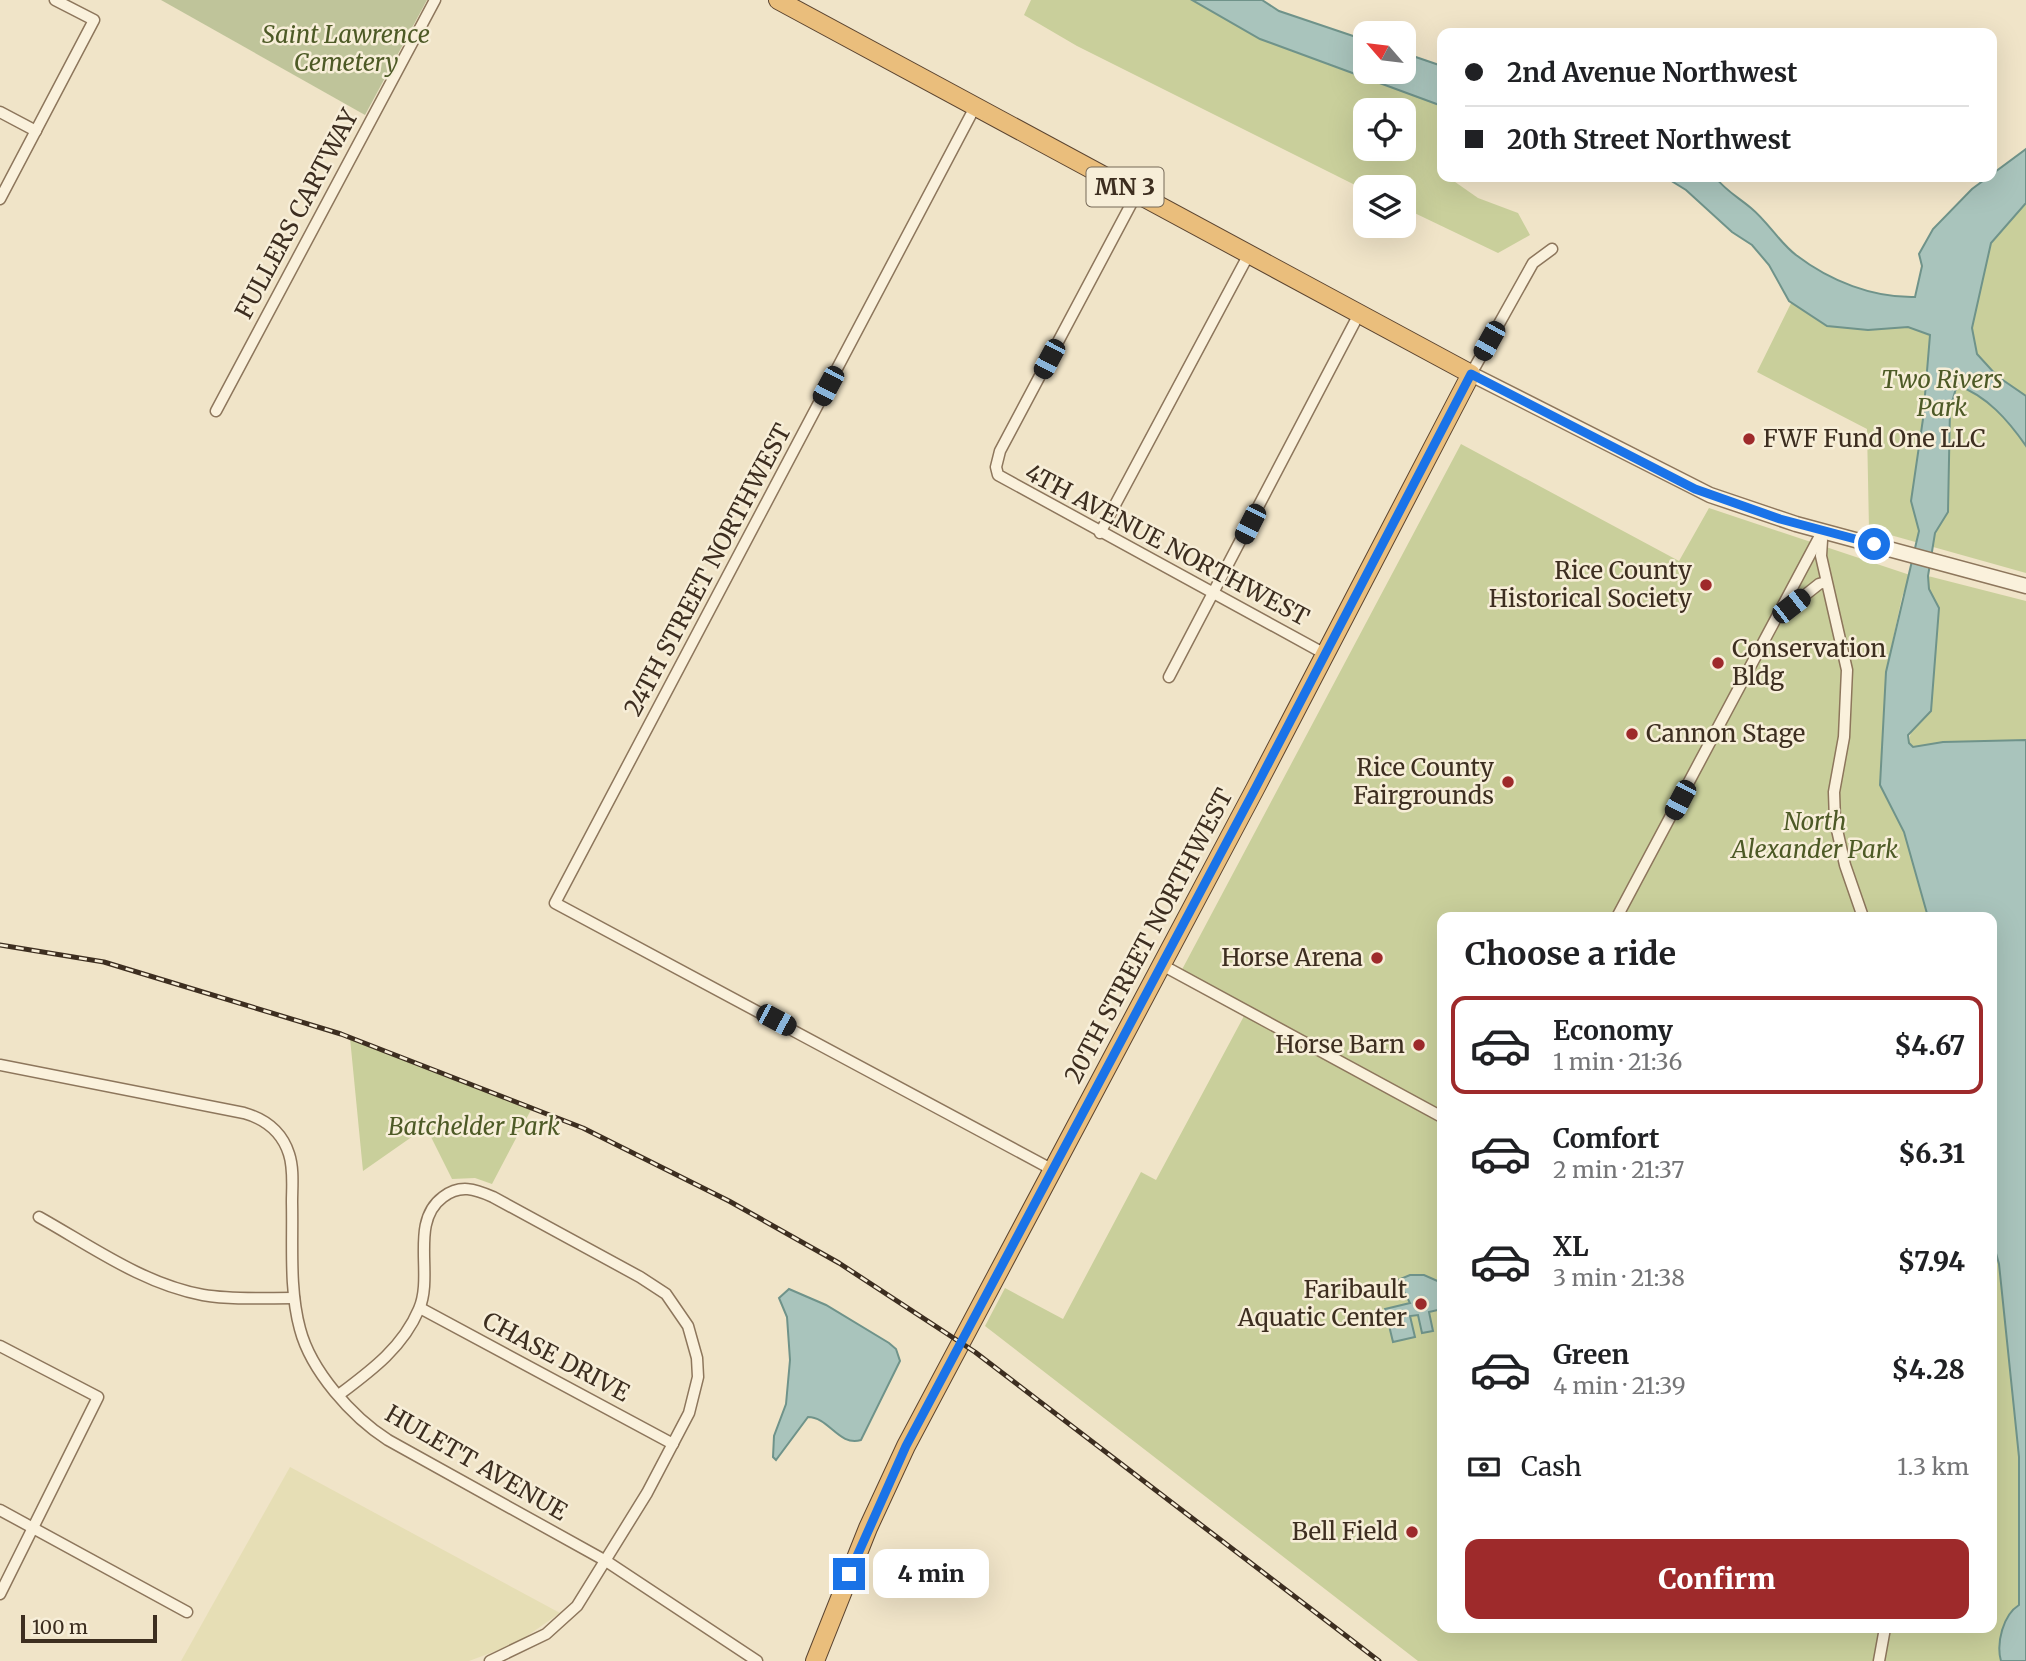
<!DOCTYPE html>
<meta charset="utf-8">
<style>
body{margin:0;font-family:Merriweather,serif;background:#f6f6f6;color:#202124;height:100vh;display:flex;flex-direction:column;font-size:26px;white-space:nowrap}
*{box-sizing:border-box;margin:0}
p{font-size:23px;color:#757577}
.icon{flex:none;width:38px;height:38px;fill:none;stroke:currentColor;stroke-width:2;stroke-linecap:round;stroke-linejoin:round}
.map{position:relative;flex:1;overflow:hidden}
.drawer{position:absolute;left:1437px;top:912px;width:560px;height:721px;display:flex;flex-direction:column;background:#fff;border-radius:14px;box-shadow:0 7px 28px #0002}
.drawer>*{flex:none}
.hud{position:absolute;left:1437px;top:28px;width:560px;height:154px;border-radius:14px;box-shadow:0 7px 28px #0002;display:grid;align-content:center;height:154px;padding:0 28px;background:#fff}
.needle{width:46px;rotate:298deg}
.controls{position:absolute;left:1353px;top:21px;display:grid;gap:14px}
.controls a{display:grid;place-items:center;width:63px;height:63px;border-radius:14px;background:#fff;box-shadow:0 7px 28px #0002;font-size:35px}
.scale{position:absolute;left:21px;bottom:18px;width:136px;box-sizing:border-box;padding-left:7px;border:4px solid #3d2e20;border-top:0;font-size:19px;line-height:24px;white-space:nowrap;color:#3d2e20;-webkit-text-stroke:5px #f7eed8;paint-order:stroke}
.end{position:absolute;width:32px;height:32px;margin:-16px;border:9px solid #1a73e8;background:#fff;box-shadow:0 0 0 4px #fff}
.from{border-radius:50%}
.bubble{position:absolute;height:49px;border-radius:14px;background:#fff;box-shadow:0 7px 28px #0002;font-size:23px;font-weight:800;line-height:49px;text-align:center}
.car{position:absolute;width:21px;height:42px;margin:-21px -10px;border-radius:9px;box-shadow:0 0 5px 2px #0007;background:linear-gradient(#222 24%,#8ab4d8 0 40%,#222 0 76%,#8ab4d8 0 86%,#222 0)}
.hud b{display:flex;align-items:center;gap:24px;height:66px;font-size:26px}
.hud b+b{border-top:2px solid #e0e0e0}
.hud i{width:18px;height:18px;background:#202124}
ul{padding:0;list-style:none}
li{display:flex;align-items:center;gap:21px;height:98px;margin:0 14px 10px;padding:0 14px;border:4px solid transparent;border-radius:14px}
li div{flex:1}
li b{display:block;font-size:26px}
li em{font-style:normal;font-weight:800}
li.current{border-color:#9e2a2b}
li>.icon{width:63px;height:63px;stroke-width:1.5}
h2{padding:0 28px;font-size:32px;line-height:84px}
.pay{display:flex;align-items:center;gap:18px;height:77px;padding:0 28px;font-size:26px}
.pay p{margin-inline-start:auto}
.button{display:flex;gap:14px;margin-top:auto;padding:14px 28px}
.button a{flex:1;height:80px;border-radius:14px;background:#9e2a2b;color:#fff;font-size:28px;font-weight:800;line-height:80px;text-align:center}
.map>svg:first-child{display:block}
.farmland{fill:#e6deb5}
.green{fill:#c9cf9b;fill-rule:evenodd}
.cemetery{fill:#bfc49a}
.water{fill:#a9c4bc;stroke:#6f938a;stroke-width:2}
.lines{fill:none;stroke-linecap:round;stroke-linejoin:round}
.minor-casing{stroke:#8d765c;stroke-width:13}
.tertiary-casing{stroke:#8d765c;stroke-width:17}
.trunk-casing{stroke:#5b4430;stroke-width:20}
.minor{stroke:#faf1dc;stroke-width:10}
.tertiary{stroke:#faf1dc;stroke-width:14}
.trunk{stroke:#eabe7c;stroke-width:18}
.rail-casing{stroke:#3d2e20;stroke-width:5}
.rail{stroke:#f7eed8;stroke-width:2.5;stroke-dasharray:8;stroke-linecap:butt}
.route{stroke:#1a73e8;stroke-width:9}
.poi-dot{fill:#9e2a2b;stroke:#f7eed8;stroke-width:2.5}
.labels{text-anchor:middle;stroke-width:5;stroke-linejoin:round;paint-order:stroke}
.shield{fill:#f7eed8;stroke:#756857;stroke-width:2}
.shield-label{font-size:23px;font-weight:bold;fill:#3d2e20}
.park-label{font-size:24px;font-style:italic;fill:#4d5a26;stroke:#f7eed8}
.street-label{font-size:24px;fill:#3d2e20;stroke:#f7eed8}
.poi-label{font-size:24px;fill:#3d2e20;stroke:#f7eed8;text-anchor:end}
</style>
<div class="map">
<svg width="2026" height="1661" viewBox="0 0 2026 1661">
<rect width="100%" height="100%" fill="#f0e4c8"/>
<path class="farmland" d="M290 1467 560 1613 517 1643 469 1661H181Z"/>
<g class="green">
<path d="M1031 0H1192L1260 39 1442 106V177H1448L1478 198 1518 213 1530 235 1498 253 1404 208V187L1365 190 1077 46 1024 15ZM1365 110H1404V149H1365Z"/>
<path d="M2026 162V573L1869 529 1867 429 1757 372 1799 287 1937 310Z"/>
<path d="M1461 444 1679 561 1709 508 1910 575 1902 597 1886 672 1880 785 1904 832 1928 917H1442V1628H1992V1239L1999 1264 2019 1457V1606L1999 1653 2001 1661H1418L985 1326 1005 1288 1063 1319 1141 1172 1156 1180 1244 1016 1177 979Z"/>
<path d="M1928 576 2026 601V740L1943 742 1913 747 1909 743 1911 730 1931 711 1939 608 1929 589Z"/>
<path d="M350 1038 533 1106 492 1184 475 1178 452 1179 426 1127 363 1171Z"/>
</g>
<path class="cemetery" d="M161 0H427L365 115Z"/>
<g class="water">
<path d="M1192 0H1262L1279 11 1365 40V72H1404V53L1442 66V106L1260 39Z"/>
<path d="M2026 149V203L1991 243 1972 328 1977 354 1997 376 2026 396V446C2008 420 1987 396 1957 385L1950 409 1948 512 1935 533 1928 576 1929 589 1939 608 1931 711 1908 735 1909 743 1913 747 1943 742 2026 740V1661H2001C1996 1643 2003 1615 2019 1605V1457L1999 1264 1992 1239V917H1928L1904 832 1880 785 1886 672 1919 531 1911 501 1923 419 1930 335 1908 327 1868 330 1827 326 1789 301 1769 265 1752 245 1732 232 1686 190 1665 177H1715C1726 191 1738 197 1751 208 1768 222 1779 242 1796 255 1830 281 1873 298 1915 297L1922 266 1919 254 1933 229 1972 189Z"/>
<path d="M1410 1275H1424L1442 1283V1309L1429 1312 1433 1331 1422 1333 1418 1315 1410 1316 1415 1337 1393 1342 1385 1309 1410 1303 1398 1280Z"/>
<path d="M789 1289 826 1305 889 1343 896 1349 900 1361 861 1440C839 1447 829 1417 808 1417L776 1460 773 1457 774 1436 786 1404 790 1360 787 1317 779 1298Z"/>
</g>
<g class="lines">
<g class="minor-casing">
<g id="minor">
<path d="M975 107 555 903 1053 1170"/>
<path d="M0 112 36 131"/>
<path d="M1137 193 1000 451 996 467 998 475 1325 654"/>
<path d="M0 199 94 20 55 0"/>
<path d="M1471 374 1533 263 1552 249"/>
<path d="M216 411 435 0"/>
<path d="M1100 533 1249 254"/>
<path d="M1822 540 1821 556 1847 670 1844 737 1834 792 1835 821 1845 865 1863 917"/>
<path d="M1785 611 1819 584 1826 582"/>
<path d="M1169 677 1359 314"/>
<path d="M1617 917 1823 530"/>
<path d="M1162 965 1442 1117"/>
<path d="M0 1065 244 1113C265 1119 282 1132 289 1154 294 1169 292 1187 292 1202 293 1243 289 1289 300 1329 311 1371 352 1417 388 1440L606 1561 757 1661"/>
<path d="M39 1217C91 1246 143 1284 203 1295 233 1300 264 1298 294 1298"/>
<path d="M420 1308 673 1444"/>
<path d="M0 1346 98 1397 0 1594"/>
<path d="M340 1394C372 1370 403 1347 419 1309 434 1275 409 1222 443 1197 460 1184 475 1189 493 1197L640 1277 666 1294 688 1326 697 1358 698 1377 689 1413 647 1493 577 1606 546 1634 490 1661"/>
<path d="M0 1510 187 1612"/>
<path d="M1879 1661 1885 1628"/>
</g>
</g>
<g class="tertiary-casing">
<path id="tertiary" d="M1471 374 1710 495 1796 524 2026 586"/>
</g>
<g class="trunk-casing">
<path id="trunk" d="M778 0 1471 374 1255 789 906 1446 868 1528 815 1661"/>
</g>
<use href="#minor" class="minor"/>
<use href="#tertiary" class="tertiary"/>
<use href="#trunk" class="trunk"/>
<g class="rail-casing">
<path id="rail" d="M0 945 104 962 341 1034 583 1128 729 1201 839 1263 975 1352 1379 1661"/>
</g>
<use href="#rail" class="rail"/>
</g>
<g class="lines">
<path class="route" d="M849 1574 906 1446 1255 789 1471 374 1695 489 1780 519 1874 544"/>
</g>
<g class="poi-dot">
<circle cx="1749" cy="439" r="7"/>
<circle cx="1706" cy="585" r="7"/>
<circle cx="1718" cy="663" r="7"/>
<circle cx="1632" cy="734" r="7"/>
<circle cx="1508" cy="782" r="7"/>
<circle cx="1377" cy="958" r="7"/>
<circle cx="1419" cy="1045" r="7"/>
<circle cx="1421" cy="1304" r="7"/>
<circle cx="1412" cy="1532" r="7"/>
</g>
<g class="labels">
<rect class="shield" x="1086.5" y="167.5" width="77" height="39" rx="5"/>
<g class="shield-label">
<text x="1125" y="195">MN 3</text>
</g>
<g class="park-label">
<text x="346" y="43">Saint Lawrence<tspan x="346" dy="28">Cemetery</tspan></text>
<text x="1942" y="388">Two Rivers<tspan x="1942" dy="28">Park</tspan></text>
<text x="1815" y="830">North<tspan x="1815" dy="28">Alexander Park</tspan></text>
<text x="474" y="1135">Batchelder Park</text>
</g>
<g class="street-label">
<text transform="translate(297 214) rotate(-62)" y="8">FULLERS CARTWAY</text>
<text transform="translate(1167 545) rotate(28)" y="8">4TH AVENUE NORTHWEST</text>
<text transform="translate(708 570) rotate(-62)" y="8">24TH STREET NORTHWEST</text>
<text transform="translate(1149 936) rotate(-62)" y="8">20TH STREET NORTHWEST</text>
<text transform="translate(556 1357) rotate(28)" y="8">CHASE DRIVE</text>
<text transform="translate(476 1463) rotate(30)" y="8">HULETT AVENUE</text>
</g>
<g class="poi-label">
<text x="1763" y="447" text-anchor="start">FWF Fund One LLC</text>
<text x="1692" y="579">Rice County<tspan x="1692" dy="28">Historical Society</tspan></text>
<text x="1732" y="657" text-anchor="start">Conservation<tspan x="1732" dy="28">Bldg</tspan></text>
<text x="1646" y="742" text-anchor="start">Cannon Stage</text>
<text x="1494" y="776">Rice County<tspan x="1494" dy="28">Fairgrounds</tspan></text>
<text x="1363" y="966">Horse Arena</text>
<text x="1405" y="1053">Horse Barn</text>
<text x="1407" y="1298">Faribault<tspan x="1407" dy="28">Aquatic Center</tspan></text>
<text x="1398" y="1540">Bell Field</text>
</g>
</g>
</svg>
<div class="controls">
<a><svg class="needle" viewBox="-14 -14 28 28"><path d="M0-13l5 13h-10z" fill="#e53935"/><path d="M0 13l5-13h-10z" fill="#757577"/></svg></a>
<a><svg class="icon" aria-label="locate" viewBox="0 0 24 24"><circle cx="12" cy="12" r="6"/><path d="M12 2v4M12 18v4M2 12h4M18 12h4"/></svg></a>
<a><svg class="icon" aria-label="layers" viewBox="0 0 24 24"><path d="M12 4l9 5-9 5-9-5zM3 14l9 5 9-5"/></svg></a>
</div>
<div class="scale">100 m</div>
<i class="end from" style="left:1874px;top:544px"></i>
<i class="end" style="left:849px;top:1574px"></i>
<div class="bubble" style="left:873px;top:1549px;width:116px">4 min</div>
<i class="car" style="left:1489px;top:341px;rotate:209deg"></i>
<i class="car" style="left:1049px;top:359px;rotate:208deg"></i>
<i class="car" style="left:828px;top:386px;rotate:208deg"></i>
<i class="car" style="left:1250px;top:524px;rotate:207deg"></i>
<i class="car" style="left:1791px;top:606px;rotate:52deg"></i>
<i class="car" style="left:1680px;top:800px;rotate:208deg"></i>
<i class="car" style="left:776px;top:1020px;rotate:118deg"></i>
<div class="hud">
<b><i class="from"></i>2nd Avenue Northwest</b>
<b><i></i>20th Street Northwest</b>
</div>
<section class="drawer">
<h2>Choose a ride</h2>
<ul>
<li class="current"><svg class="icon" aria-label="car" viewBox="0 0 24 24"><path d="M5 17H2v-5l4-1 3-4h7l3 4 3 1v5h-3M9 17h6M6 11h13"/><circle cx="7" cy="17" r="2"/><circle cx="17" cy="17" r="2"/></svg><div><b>Economy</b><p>1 min · 21:36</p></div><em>$4.67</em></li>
<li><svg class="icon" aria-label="car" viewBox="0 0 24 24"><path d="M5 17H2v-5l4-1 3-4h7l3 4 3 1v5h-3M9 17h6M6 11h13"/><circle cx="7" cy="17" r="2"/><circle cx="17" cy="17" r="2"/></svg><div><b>Comfort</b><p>2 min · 21:37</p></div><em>$6.31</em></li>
<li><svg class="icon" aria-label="car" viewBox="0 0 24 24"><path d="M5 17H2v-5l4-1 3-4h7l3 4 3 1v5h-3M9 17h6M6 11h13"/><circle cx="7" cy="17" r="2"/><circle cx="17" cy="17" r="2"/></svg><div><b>XL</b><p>3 min · 21:38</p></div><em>$7.94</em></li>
<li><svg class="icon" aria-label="car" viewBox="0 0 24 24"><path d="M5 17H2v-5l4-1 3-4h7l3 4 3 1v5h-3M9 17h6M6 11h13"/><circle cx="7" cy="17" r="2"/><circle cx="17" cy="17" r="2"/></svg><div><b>Green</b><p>4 min · 21:39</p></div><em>$4.28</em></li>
</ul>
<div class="pay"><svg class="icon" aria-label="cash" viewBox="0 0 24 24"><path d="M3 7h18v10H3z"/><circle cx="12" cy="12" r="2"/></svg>Cash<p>1.3 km</p></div>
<div class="button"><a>Confirm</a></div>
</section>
</div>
